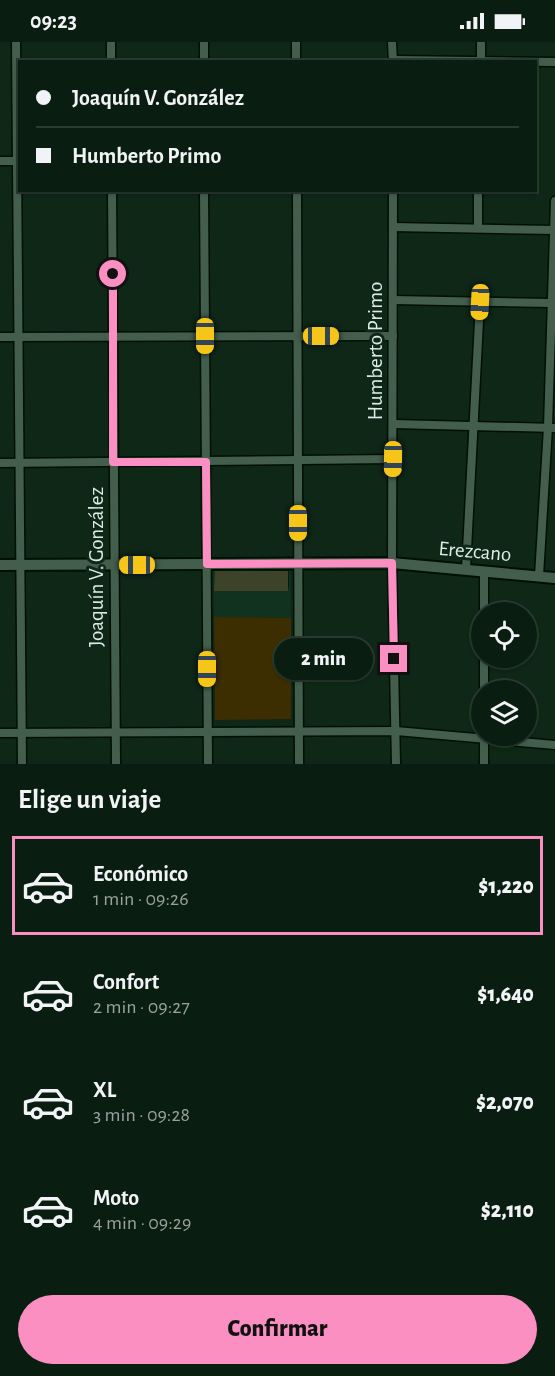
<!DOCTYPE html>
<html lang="es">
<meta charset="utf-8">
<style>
body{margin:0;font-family:"Alegreya Sans",sans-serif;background:#182a1f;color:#f1f3f6;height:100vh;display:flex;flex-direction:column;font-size:22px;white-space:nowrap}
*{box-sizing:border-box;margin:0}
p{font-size:20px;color:#99a29f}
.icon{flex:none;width:33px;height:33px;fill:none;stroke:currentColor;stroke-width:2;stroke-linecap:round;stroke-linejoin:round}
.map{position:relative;height:722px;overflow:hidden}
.sheet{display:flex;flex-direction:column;background:#0a1d11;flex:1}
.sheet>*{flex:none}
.top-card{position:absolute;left:18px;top:18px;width:519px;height:132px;border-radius:0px;box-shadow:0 2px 4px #0004,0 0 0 2px #2a3b31;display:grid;align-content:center;height:132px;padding:0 18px;background:#0a1d11}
.controls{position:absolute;left:471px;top:560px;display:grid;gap:12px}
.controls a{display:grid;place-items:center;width:66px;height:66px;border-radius:50%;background:#0a1d11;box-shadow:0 2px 4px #0004,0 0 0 2px #2a3b31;font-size:30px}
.end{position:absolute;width:27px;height:27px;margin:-14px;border:8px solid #fc8fc1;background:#111;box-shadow:0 0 0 3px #111}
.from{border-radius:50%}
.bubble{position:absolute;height:42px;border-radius:21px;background:#0a1d11;box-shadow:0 2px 4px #0004,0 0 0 2px #2a3b31;font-size:20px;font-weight:800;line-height:42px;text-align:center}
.car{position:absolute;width:18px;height:36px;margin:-18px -9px;border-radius:8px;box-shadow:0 0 4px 2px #0007;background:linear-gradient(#f5c518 24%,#345 0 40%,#f5c518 0 76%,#345 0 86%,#f5c518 0)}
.top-card b{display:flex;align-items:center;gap:21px;height:57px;font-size:22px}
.top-card b+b{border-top:2px solid #2a3b31}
.top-card i{width:15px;height:15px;background:#f1f3f6}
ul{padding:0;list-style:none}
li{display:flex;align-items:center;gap:18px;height:99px;margin:0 12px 9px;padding:0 6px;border:3px solid transparent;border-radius:0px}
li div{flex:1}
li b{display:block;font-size:22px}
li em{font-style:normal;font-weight:800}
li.current{border-color:#fc8fc1}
li>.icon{width:54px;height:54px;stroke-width:1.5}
h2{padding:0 18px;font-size:27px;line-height:72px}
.cta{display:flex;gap:12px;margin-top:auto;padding:12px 18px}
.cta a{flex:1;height:69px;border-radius:36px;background:#fc8fc1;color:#111;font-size:24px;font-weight:800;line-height:69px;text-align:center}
.status{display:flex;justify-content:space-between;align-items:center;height:42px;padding:0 30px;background:#0a1d11;direction:ltr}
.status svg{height:16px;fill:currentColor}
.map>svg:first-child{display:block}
.built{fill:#11321e}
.green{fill:#3d2e01}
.shadow{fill:#0007}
.building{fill:#3c4328}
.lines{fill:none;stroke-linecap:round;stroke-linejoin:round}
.minor-casing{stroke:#001003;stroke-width:11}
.tertiary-casing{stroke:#001003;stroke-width:14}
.minor{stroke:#435e4c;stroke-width:8}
.tertiary{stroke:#435e4c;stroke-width:10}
.route{stroke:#fc8fc1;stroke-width:8}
.labels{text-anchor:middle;stroke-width:6;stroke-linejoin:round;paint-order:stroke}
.street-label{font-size:21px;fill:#deede2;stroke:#0e2717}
</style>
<div class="status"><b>09:23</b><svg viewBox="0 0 49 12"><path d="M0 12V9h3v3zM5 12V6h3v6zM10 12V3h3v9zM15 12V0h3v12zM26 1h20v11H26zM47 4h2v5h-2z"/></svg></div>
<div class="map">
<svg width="555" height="722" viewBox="0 0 555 722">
<rect width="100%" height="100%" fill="#0e2717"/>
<path class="built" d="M213 526 290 527 291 576 214 575Z"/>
<path class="green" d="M214 575 291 576V677L215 678Z"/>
<path class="shadow" d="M218 526 289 527V546L287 548 216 529Z"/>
<path class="building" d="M215 528 288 529V549H214Z"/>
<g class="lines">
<g class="minor-casing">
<g id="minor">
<path d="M16 0 22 722"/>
<path d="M111 0V20"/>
<path d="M296 0V20"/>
<path d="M392 0 393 20"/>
<path d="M393 18 555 20"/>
<path d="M204 20V0"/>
<path d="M481 20V0"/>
<path d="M0 119H20"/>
<path d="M112 148 116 722"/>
<path d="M204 148 208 722"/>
<path d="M297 148 299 722"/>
<path d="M393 148 392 521 396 722"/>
<path d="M393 185 555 188"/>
<path d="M478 186V148"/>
<path d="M393 258 551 261"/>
<path d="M0 295 393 294"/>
<path d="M394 382 555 386"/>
<path d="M0 421 393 417"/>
<path d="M466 527 480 260"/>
<path d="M484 529V570"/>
<path d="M539 534 548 385 555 159"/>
<path d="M484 615V648"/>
<path d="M0 691 396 689 555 703"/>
<path d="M484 722V693"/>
</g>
</g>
<g class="tertiary-casing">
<path id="tertiary" d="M0 523 392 521 555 536"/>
</g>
<use href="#minor" class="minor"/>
<use href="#tertiary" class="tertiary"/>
</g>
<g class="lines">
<path class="route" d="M113 232V420H206L207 522 392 521 394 617"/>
</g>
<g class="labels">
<g class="street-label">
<text transform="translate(375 309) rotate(-90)" y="7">Humberto Primo</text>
<text transform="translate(475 509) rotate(5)" y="7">Erezcano</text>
<text transform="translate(96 525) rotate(-90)" y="7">Joaquín V. González</text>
</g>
</g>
</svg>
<div class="controls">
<a><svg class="icon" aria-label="locate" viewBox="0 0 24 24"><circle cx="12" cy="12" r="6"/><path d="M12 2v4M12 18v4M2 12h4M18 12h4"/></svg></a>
<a><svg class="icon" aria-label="layers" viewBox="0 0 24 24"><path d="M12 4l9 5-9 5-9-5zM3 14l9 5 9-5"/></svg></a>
</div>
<i class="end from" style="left:113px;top:232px"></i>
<i class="end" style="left:394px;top:617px"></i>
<div class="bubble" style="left:274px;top:596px;width:99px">2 min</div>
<i class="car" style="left:480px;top:260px;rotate:183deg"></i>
<i class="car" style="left:205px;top:294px;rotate:180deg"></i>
<i class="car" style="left:321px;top:294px;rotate:90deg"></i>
<i class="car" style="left:393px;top:417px;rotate:181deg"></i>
<i class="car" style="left:298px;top:481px;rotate:180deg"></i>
<i class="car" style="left:137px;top:523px;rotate:270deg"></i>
<i class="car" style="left:207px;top:627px;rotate:180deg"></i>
<div class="top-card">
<b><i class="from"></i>Joaquín V. González</b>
<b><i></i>Humberto Primo</b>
</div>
</div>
<section class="sheet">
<h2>Elige un viaje</h2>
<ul>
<li class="current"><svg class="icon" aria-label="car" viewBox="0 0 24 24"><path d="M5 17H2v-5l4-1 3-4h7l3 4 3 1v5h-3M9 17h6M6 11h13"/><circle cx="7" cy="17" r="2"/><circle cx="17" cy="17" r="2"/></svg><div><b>Económico</b><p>1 min · 09:26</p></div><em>$1,220</em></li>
<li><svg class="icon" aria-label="car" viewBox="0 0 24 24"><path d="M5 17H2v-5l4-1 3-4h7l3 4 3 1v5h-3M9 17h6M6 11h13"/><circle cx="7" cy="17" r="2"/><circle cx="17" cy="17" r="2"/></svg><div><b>Confort</b><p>2 min · 09:27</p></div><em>$1,640</em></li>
<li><svg class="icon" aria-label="car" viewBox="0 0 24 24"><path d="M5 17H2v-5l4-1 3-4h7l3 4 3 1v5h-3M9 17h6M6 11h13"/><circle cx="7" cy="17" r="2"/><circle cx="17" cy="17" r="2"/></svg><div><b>XL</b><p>3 min · 09:28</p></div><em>$2,070</em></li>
<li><svg class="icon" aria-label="car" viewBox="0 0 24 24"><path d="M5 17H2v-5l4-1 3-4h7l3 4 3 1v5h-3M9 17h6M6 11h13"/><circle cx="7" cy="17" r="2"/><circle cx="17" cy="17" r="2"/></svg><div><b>Moto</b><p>4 min · 09:29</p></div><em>$2,110</em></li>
</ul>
<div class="cta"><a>Confirmar</a></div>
</section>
